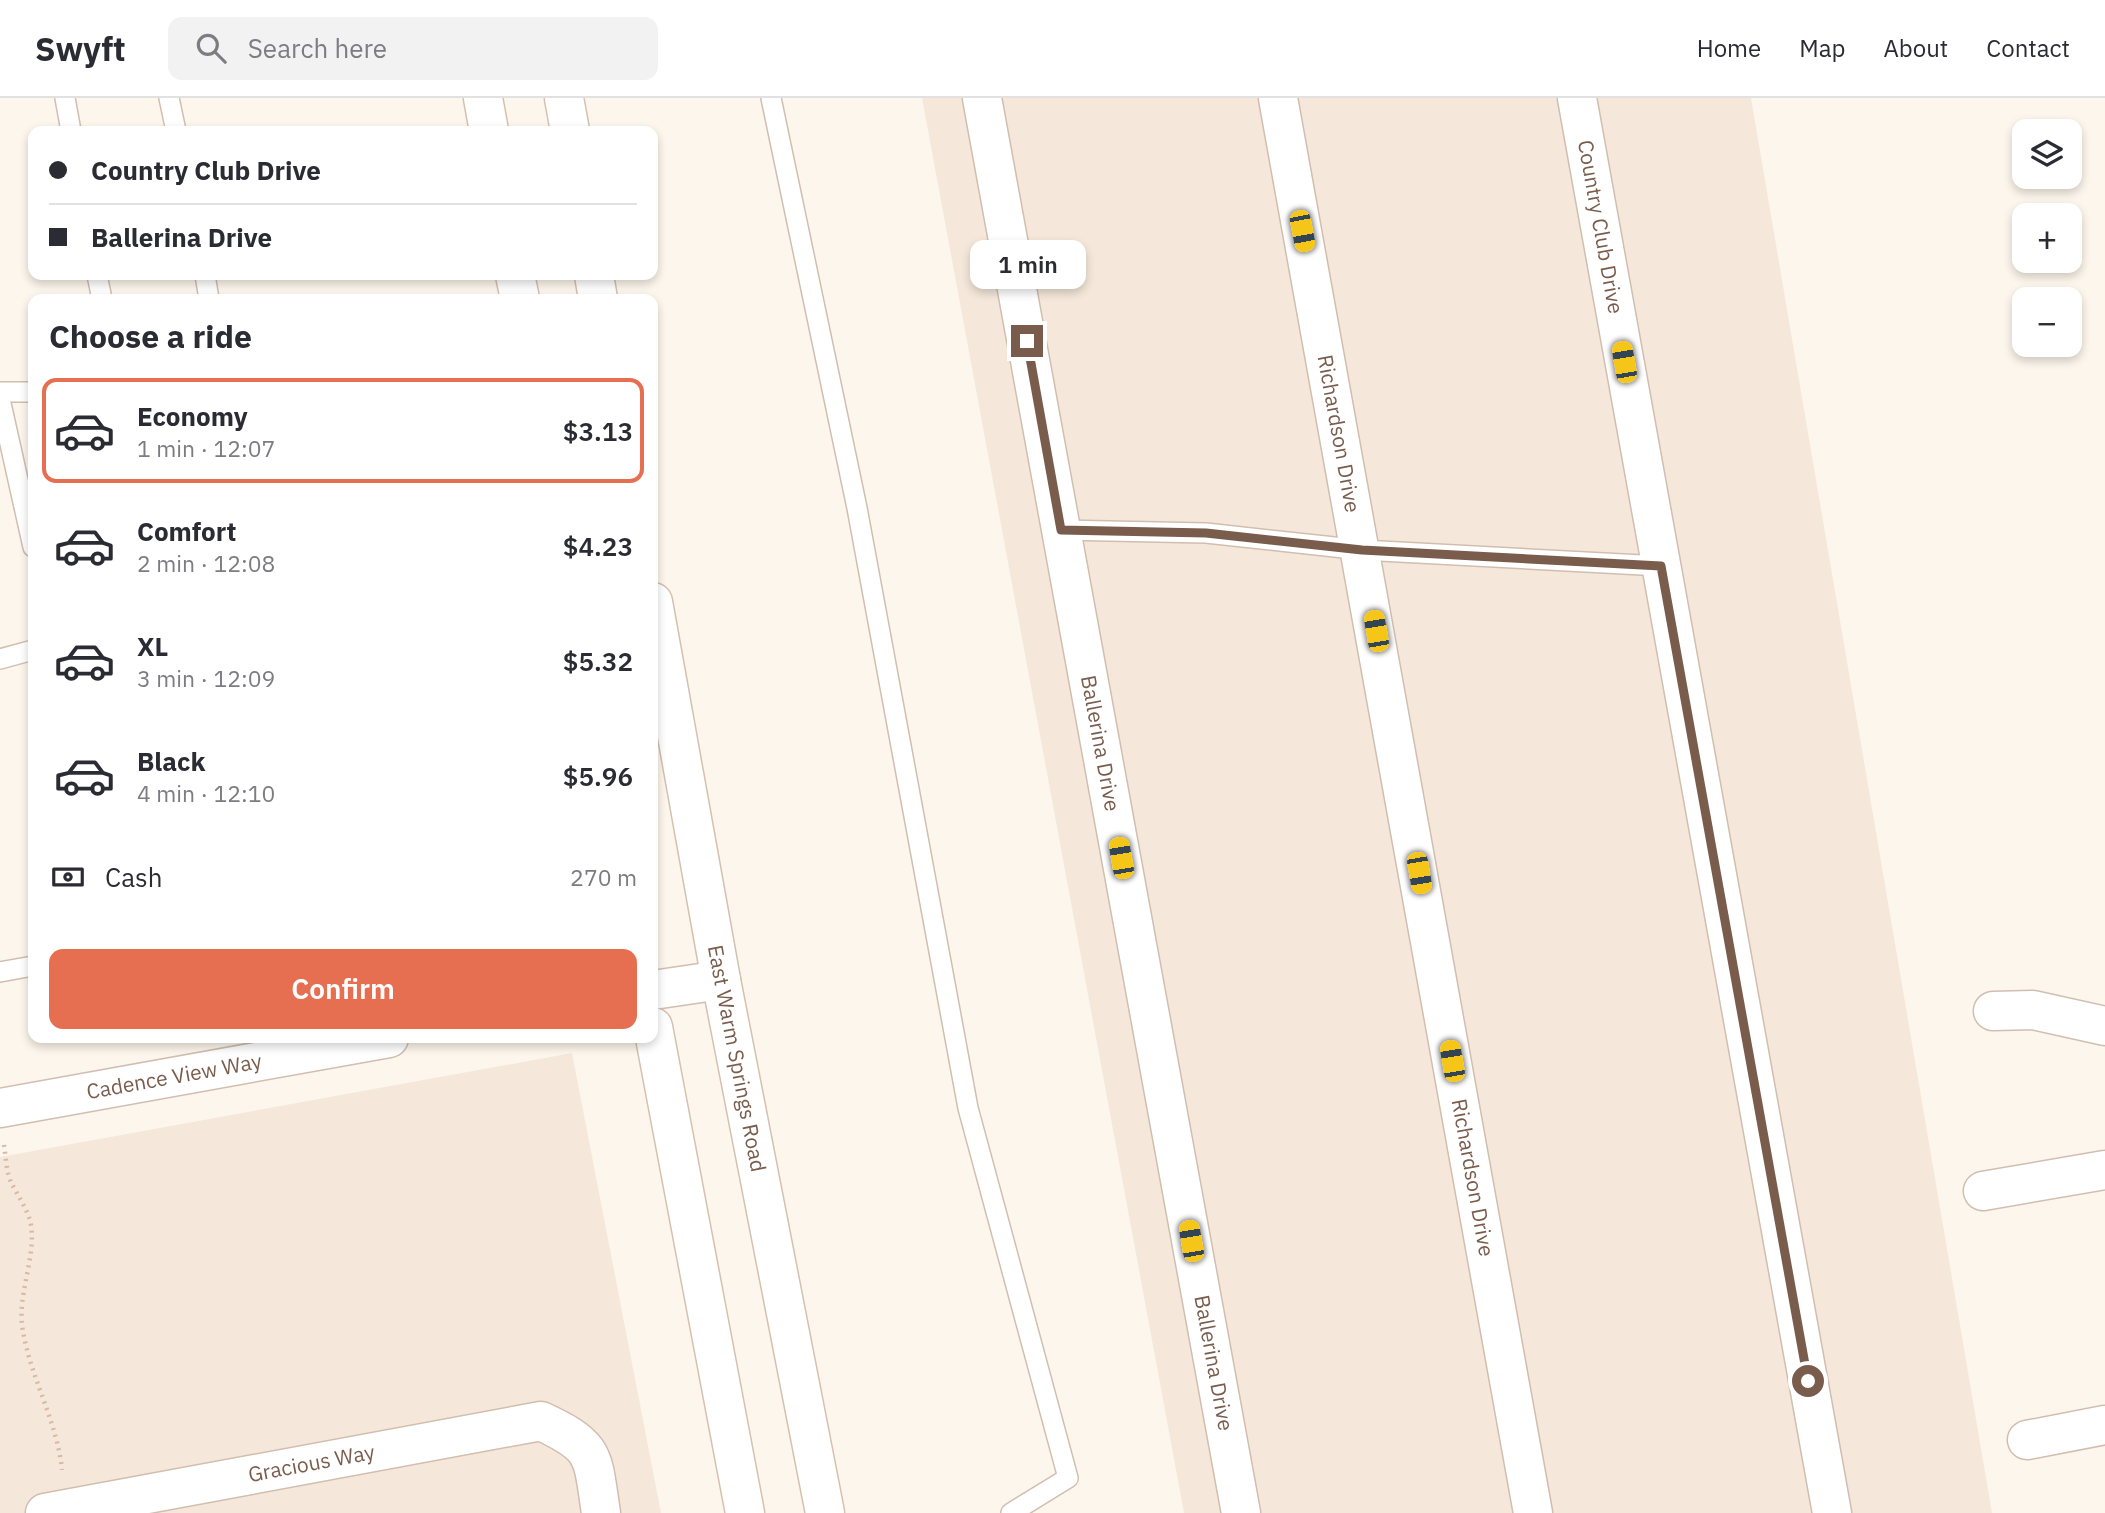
<!DOCTYPE html>
<meta charset="utf-8">
<style>
body{margin:0;font-family:"IBM Plex Sans",sans-serif;background:#f2f2f3;color:#2b2b33;height:100vh;display:flex;flex-direction:column;font-size:26px;white-space:nowrap}
*{box-sizing:border-box;margin:0}
p{font-size:23px;color:#7c7c81}
.icon{flex:none;width:38px;height:38px;fill:none;stroke:currentColor;stroke-width:2;stroke-linecap:round;stroke-linejoin:round}
.map{position:relative;flex:1;overflow:hidden}
.side{position:absolute;left:28px;top:196px;width:630px;height:749px;display:flex;flex-direction:column;background:#fff;border-radius:14px;box-shadow:0 4px 10px #0003}
.side>*{flex:none}
.banner{position:absolute;left:28px;top:28px;width:630px;height:154px;border-radius:14px;box-shadow:0 4px 10px #0003;display:grid;align-content:center;height:154px;padding:0 21px;background:#fff}
.fabs{position:absolute;left:2012px;top:21px;display:grid;gap:14px}
.fabs a{display:grid;place-items:center;width:70px;height:70px;border-radius:14px;background:#fff;box-shadow:0 4px 10px #0003;font-size:35px}
.end{position:absolute;width:32px;height:32px;margin:-16px;border:9px solid #7a5c4d;background:#fff;box-shadow:0 0 0 4px #fff}
.from{border-radius:50%}
.bubble{position:absolute;height:49px;border-radius:14px;background:#fff;box-shadow:0 4px 10px #0003;font-size:23px;font-weight:600;line-height:49px;text-align:center}
.car{position:absolute;width:21px;height:42px;margin:-21px -10px;border-radius:9px;box-shadow:0 0 5px 2px #0007;background:linear-gradient(#f5c518 24%,#345 0 40%,#f5c518 0 76%,#345 0 86%,#f5c518 0)}
.banner b{display:flex;align-items:center;gap:24px;height:66px;font-size:26px}
.banner b+b{border-top:2px solid #e1e1e2}
.banner i{width:18px;height:18px;background:#2b2b33}
ul{padding:0;list-style:none}
li{display:flex;align-items:center;gap:21px;height:105px;margin:0 14px 10px;padding:0 7px;border:4px solid transparent;border-radius:14px}
li div{flex:1}
li b{display:block;font-size:26px}
li em{font-style:normal;font-weight:600}
li.selected{border-color:#e76f51}
li>.icon{width:63px;height:63px;stroke-width:1.5}
h2{padding:0 21px;font-size:32px;line-height:84px}
.pay{display:flex;align-items:center;gap:18px;height:77px;padding:0 21px;font-size:26px}
.pay p{margin-inline-start:auto}
.primary-button{display:flex;gap:14px;margin-top:auto;padding:14px 21px}
.primary-button a{flex:1;height:80px;border-radius:14px;background:#e76f51;color:#fff;font-size:28px;font-weight:600;line-height:80px;text-align:center}
header{display:flex;align-items:center;gap:42px;box-sizing:border-box;height:98px;padding:0 35px;background:#fff;border-bottom:2px solid #e1e1e2}
header strong{font-size:33px}
nav{display:flex;gap:38px;margin-inline-start:auto;font-size:24px}
.search{width:490px;height:63px;background:#f2f2f3;display:flex;align-items:center;gap:18px;box-sizing:border-box;padding:0 24px;border-radius:14px;color:#7c7c81;font-size:26px}
.map>svg:first-child{display:block}
.residential{fill:#f5e8da}
.lines{fill:none;stroke-linecap:round;stroke-linejoin:round}
.service-casing{stroke:#d1beb0;stroke-width:22}
.minor-casing{stroke:#d1beb0;stroke-width:41}
.secondary-casing{stroke:#d6c0b0;stroke-width:41}
.path{stroke:#d9b8a5;stroke-width:4.5;stroke-dasharray:2 5;stroke-linecap:butt}
.service{stroke:#fff;stroke-width:19}
.minor{stroke:#fff;stroke-width:38}
.secondary{stroke:#fff;stroke-width:38}
.route{stroke:#7a5c4d;stroke-width:9}
.labels{text-anchor:middle;stroke-width:6;stroke-linejoin:round;paint-order:stroke}
.street-label{font-size:21px;fill:#7a5c4d;stroke:#fffaf3}
</style>
<header>
<strong>Swyft</strong>
<div class="search"><svg class="icon" aria-label="search" viewBox="0 0 24 24"><circle cx="10" cy="10" r="6"/><path d="M15 15l6 6"/></svg>Search here</div>
<nav><a>Home</a><a>Map</a><a>About</a><a>Contact</a></nav>
</header>
<div class="map">
<svg width="2105" height="1415" viewBox="0 0 2105 1415">
<rect width="100%" height="100%" fill="#fdf6ec"/>
<g class="residential">
<path d="M922 0H1751L1992 1415H1184Z"/>
<path d="M572 955 661 1415H0V1059Z"/>
</g>
<g class="lines">
<g class="service-casing">
<g id="service">
<path d="M65 0 71 33"/>
<path d="M169 0 176 33"/>
<path d="M771 0 857 410 968 1010 1068 1380 1011 1415"/>
<path d="M97 177 102 201"/>
<path d="M205 177 209 201"/>
<path d="M0 294H33"/>
<path d="M0 301 33 449"/>
<path d="M1061 432 1206 435 1362 452 1661 468"/>
<path d="M0 561 33 552"/>
<path d="M0 874 33 868"/>
</g>
</g>
<g class="minor-casing">
<g id="minor">
<path id="s1" d="M982 0 1241 1415"/>
<path id="s2" d="M1278 0 1533 1415"/>
<path id="s3" d="M1577 0 1832 1415"/>
<path d="M653 892 721 882"/>
<path d="M1993 913 2033 912 2105 928"/>
<path id="s4" d="M0 1010 389 940"/>
<path d="M1983 1093 2105 1072"/>
<path d="M2027 1342 2105 1327"/>
<path id="s5" d="M45 1415 541 1323C597 1349 592 1357 601 1415"/>
</g>
</g>
<g class="secondary-casing">
<g id="secondary">
<path d="M483 0 489 33"/>
<path d="M564 0 570 33"/>
<path d="M515 177 520 201"/>
<path d="M594 177 598 201"/>
<path id="s6" d="M653 504 721 882 825 1415"/>
<path d="M653 929 745 1415"/>
</g>
</g>
<path class="path" d="M4 1047C6 1059 6 1073 11 1084 17 1097 29 1113 31 1127 36 1162 16 1199 23 1233 31 1281 57 1323 62 1372"/>
<use href="#service" class="service"/>
<use href="#minor" class="minor"/>
<use href="#secondary" class="secondary"/>
</g>
<g class="lines">
<path class="route" d="M1027 243 1061 432 1206 435 1362 452 1661 468 1808 1283"/>
</g>
<g class="labels">
<g class="street-label">
<text dy="7" stroke="none"><textPath href="#s3" startOffset="131">Country Club Drive</textPath></text>
<text dy="7" stroke="none"><textPath href="#s2" startOffset="341">Richardson Drive</textPath></text>
<text dy="7" stroke="none"><textPath href="#s1" startOffset="656">Ballerina Drive</textPath></text>
<text dy="7" stroke="none"><textPath href="#s6" startOffset="464">East Warm Springs Road</textPath></text>
<text dy="7" stroke="none"><textPath href="#s4" startOffset="177">Cadence View Way</textPath></text>
<text dy="7" stroke="none"><textPath href="#s2" startOffset="1097">Richardson Drive</textPath></text>
<text dy="7" stroke="none"><textPath href="#s1" startOffset="1286">Ballerina Drive</textPath></text>
<text dy="7" stroke="none"><textPath href="#s5" startOffset="271">Gracious Way</textPath></text>
</g>
</g>
</svg>
<div class="fabs">
<a><svg class="icon" aria-label="layers" viewBox="0 0 24 24"><path d="M12 4l9 5-9 5-9-5zM3 14l9 5 9-5"/></svg></a>
<a>+</a>
<a>−</a>
</div>
<i class="end from" style="left:1808px;top:1283px"></i>
<i class="end" style="left:1027px;top:243px"></i>
<div class="bubble" style="left:970px;top:142px;width:116px">1 min</div>
<i class="car" style="left:1302px;top:133px;rotate:169deg"></i>
<i class="car" style="left:1624px;top:264px;rotate:350deg"></i>
<i class="car" style="left:1376px;top:533px;rotate:350deg"></i>
<i class="car" style="left:1121px;top:760px;rotate:350deg"></i>
<i class="car" style="left:1419px;top:775px;rotate:170deg"></i>
<i class="car" style="left:1452px;top:963px;rotate:350deg"></i>
<i class="car" style="left:1191px;top:1143px;rotate:350deg"></i>
<div class="banner">
<b><i class="from"></i>Country Club Drive</b>
<b><i></i>Ballerina Drive</b>
</div>
<section class="side">
<h2>Choose a ride</h2>
<ul>
<li class="selected"><svg class="icon" aria-label="car" viewBox="0 0 24 24"><path d="M5 17H2v-5l4-1 3-4h7l3 4 3 1v5h-3M9 17h6M6 11h13"/><circle cx="7" cy="17" r="2"/><circle cx="17" cy="17" r="2"/></svg><div><b>Economy</b><p>1 min · 12:07</p></div><em>$3.13</em></li>
<li><svg class="icon" aria-label="car" viewBox="0 0 24 24"><path d="M5 17H2v-5l4-1 3-4h7l3 4 3 1v5h-3M9 17h6M6 11h13"/><circle cx="7" cy="17" r="2"/><circle cx="17" cy="17" r="2"/></svg><div><b>Comfort</b><p>2 min · 12:08</p></div><em>$4.23</em></li>
<li><svg class="icon" aria-label="car" viewBox="0 0 24 24"><path d="M5 17H2v-5l4-1 3-4h7l3 4 3 1v5h-3M9 17h6M6 11h13"/><circle cx="7" cy="17" r="2"/><circle cx="17" cy="17" r="2"/></svg><div><b>XL</b><p>3 min · 12:09</p></div><em>$5.32</em></li>
<li><svg class="icon" aria-label="car" viewBox="0 0 24 24"><path d="M5 17H2v-5l4-1 3-4h7l3 4 3 1v5h-3M9 17h6M6 11h13"/><circle cx="7" cy="17" r="2"/><circle cx="17" cy="17" r="2"/></svg><div><b>Black</b><p>4 min · 12:10</p></div><em>$5.96</em></li>
</ul>
<div class="pay"><svg class="icon" aria-label="cash" viewBox="0 0 24 24"><path d="M3 7h18v10H3z"/><circle cx="12" cy="12" r="2"/></svg>Cash<p>270 m</p></div>
<div class="primary-button"><a>Confirm</a></div>
</section>
</div>
